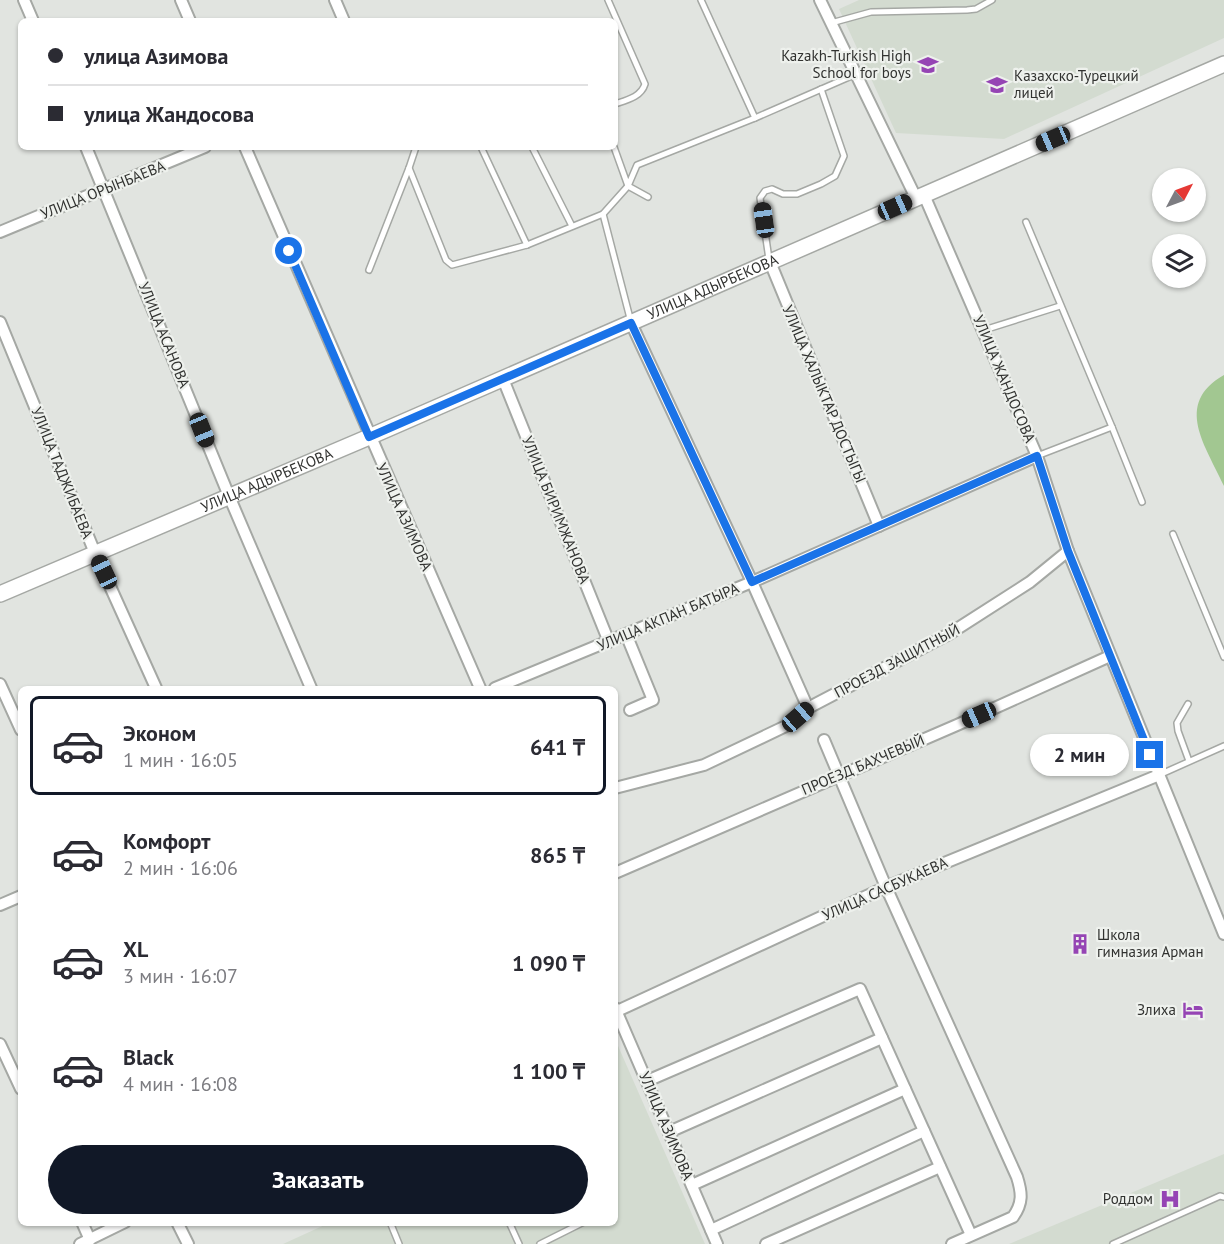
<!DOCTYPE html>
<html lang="ru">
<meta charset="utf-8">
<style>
body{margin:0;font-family:"PT Sans",sans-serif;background:#f2f2f3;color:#2b2b33;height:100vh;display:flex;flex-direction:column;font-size:22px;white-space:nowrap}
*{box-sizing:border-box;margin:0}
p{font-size:20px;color:#7c7c81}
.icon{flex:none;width:33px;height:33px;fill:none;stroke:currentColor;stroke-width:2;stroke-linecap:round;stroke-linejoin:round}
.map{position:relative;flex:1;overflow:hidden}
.drawer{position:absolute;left:18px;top:686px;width:600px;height:540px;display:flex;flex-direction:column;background:#fff;border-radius:9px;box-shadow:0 2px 4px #0004}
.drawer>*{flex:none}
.top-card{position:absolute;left:18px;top:18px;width:600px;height:132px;border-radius:9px;box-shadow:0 2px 4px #0004;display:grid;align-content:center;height:132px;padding:0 30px;background:#fff}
.needle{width:39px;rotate:49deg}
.tools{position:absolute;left:1152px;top:168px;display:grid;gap:12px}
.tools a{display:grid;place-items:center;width:54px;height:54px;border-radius:50%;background:#fff;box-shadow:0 2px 4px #0004;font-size:30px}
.end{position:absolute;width:27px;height:27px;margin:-14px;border:8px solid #1a73e8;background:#fff;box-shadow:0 0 0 3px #fff}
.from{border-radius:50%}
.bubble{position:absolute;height:42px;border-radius:21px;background:#fff;box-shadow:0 2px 4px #0004;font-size:20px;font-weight:600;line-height:42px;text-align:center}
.car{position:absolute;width:18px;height:36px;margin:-18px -9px;border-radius:8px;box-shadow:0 0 4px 2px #0007;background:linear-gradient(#222 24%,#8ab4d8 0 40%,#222 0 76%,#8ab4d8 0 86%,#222 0)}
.top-card b{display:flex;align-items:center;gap:21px;height:57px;font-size:22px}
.top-card b+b{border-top:2px solid #e1e1e2}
.top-card i{width:15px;height:15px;background:#2b2b33}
ul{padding:10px 0 0;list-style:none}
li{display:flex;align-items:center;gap:18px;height:99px;margin:0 12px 9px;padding:0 18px;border:3px solid transparent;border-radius:9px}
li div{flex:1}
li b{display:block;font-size:22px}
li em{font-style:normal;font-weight:600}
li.active{border-color:#111827}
li>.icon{width:54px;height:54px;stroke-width:1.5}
.action{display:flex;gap:12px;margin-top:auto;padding:12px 30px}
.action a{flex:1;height:69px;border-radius:36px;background:#111827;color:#fff;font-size:24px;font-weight:600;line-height:69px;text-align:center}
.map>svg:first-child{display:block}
.built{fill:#d3dbd0}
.green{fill:#a2c791}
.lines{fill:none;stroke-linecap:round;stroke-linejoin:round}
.lane-casing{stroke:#a5a8a4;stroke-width:8}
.street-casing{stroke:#a5a8a4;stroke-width:14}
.secondary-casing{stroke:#a5a8a4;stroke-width:18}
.lane{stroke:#fff;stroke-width:5}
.street{stroke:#fff;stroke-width:10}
.secondary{stroke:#fff;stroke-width:15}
.route{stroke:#1a73e8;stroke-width:8}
.labels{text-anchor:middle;stroke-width:4.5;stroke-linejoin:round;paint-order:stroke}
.poi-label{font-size:15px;fill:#313230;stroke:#eef1ed;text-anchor:end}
.street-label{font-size:15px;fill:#313230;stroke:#eef1ed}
</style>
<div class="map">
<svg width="1224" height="1244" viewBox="0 0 1224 1244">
<rect width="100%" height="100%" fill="#e1e4e0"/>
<g class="built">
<path d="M859 0H1224V38L1004 139 896 133 839 9Z"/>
<path d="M615 1039 705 1244H283L329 1223 615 1222Z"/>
<path d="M1224 1154V1244H1009Z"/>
</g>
<path class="green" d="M1224 375V486C1206 446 1173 404 1224 375Z"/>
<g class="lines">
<g class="lane-casing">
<g id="lane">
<path d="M608 0 645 84C641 97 627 100 615 104"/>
<path d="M701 0 755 118 856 74"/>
<path d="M831 23 871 12 967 10 976 9 992 0"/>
<path d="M416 147 409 168 446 260 452 265 527 245"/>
<path d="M481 147 527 245 603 214"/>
<path d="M532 147 572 226"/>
<path d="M614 147 628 186 637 165 755 118"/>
<path d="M1026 222 1112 427"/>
<path d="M769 259 760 198 765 191 772 189 783 194H797L821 184 835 176 844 156 821 89"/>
<path d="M369 270 409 168"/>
<path d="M631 322 603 214 628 186 648 197"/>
<path d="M984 330 1060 306"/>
<path d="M1037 456 1112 427 1142 502"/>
<path d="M1173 534 1224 657"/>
<path d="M1188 704 1177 723 1178 731 1189 761"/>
<path d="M1159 775 1224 746"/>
<path d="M390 1222 399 1244"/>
<path d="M509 1222 519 1244"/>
<path d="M540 1244 584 1222"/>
<path d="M1113 1244 1220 1196 1224 1197"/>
</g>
</g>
<g class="street-casing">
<g id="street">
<path d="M24 0 33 21"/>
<path d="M181 0 190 21"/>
<path d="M335 0 344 21"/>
<path d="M820 0 916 198"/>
<path d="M86 147 229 496 311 688"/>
<path d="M245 147 480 688"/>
<path d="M924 195 1037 456 1068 551 1224 934"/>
<path d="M0 232 205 147"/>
<path d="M770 262 879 526"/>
<path d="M0 322 95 553 156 688"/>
<path d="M631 323 752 582 808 708"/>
<path d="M503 379 609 642"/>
<path d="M626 634 653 700 630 710"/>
<path d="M0 684 21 730"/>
<path d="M495 688 752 582 1037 456"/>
<path d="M824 740 886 887 1017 1177C1022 1193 1023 1203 1013 1217L952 1244"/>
<path d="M615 788 704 765 788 725 808 708 949 634 1030 582 1068 551"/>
<path d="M615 873 957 725 1110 656"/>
<path d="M0 905 21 896"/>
<path d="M615 1008 717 1244"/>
<path d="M615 1012 886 887 1159 775"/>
<path d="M0 1044 21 1089"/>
<path d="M647 1081 860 989 971 1235"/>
<path d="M669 1132 882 1038"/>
<path d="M692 1185 905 1089"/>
<path d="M82 1222 90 1240"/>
<path d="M177 1222 188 1244"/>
<path d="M711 1230 924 1131"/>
<path d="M80 1244 125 1222"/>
<path d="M766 1244 940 1167"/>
</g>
</g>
<g class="secondary-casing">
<g id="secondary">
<path id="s1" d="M0 594 369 437 1224 64"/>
</g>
</g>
<use href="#lane" class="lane"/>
<use href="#street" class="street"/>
<use href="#secondary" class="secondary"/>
</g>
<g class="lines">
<path class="route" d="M289 251 369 437 631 323 752 582 1037 456 1068 551 1150 755"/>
</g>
<defs>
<g id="school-bare" transform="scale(1.62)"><path d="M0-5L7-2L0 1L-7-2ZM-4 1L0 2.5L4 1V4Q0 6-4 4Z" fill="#9544b4" stroke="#eef1ed" stroke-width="2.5" paint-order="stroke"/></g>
<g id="building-bare" transform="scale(1.62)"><path d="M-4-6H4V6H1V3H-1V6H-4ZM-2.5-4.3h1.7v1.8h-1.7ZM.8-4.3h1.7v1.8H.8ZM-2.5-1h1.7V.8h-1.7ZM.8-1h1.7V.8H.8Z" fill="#9544b4" stroke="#eef1ed" stroke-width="2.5" paint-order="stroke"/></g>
<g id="hotel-bare" transform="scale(1.62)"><path d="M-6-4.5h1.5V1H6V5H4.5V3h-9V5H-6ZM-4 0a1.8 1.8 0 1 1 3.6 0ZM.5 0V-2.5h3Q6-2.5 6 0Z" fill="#9544b4" stroke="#eef1ed" stroke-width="2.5" paint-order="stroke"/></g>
<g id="hospital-bare" transform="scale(1.62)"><path d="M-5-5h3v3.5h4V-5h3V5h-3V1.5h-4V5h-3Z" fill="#9544b4" stroke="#eef1ed" stroke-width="2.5" paint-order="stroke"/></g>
</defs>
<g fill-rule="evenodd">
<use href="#school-bare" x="928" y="65"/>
<use href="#school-bare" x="997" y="85"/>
<use href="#building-bare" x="1080" y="944"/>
<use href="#hotel-bare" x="1193" y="1010"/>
<use href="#hospital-bare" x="1170" y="1199"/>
</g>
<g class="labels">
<g class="poi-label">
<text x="911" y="61">Kazakh-Turkish High<tspan x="911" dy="17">School for boys</tspan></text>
<text x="1014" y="81" text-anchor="start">Казахско-Турецкий<tspan x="1014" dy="17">лицей</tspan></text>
<text x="1097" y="940" text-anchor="start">Школа<tspan x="1097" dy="17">гимназия Арман</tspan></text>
<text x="1176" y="1015">Злиха</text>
<text x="1153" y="1204">Роддом</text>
</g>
<g class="street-label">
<text transform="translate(103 190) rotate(-22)" y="5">УЛИЦА ОРЫНБАЕВА</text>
<text dy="5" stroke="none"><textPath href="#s1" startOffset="776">УЛИЦА АДЫРБЕКОВА</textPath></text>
<text transform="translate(164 335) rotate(68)" y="5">УЛИЦА АСАНОВА</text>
<text transform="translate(1004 379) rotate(67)" y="5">УЛИЦА ЖАНДОСОВА</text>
<text transform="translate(824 394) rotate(67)" y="5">УЛИЦА ХАЛЫКТАР ДОСТЫГЫ</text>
<text transform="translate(62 473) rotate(68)" y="5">УЛИЦА ТАДЖИБАЕВА</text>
<text dy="5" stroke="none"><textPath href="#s1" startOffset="290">УЛИЦА АДЫРБЕКОВА</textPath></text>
<text transform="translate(556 510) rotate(68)" y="5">УЛИЦА БИРИМЖАНОВА</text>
<text transform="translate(404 517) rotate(66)" y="5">УЛИЦА АЗИМОВА</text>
<text transform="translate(668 617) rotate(-23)" y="5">УЛИЦА АКПАН БАТЫРА</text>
<text transform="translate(897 661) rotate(-28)" y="5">ПРОЕЗД ЗАЩИТНЫЙ</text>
<text transform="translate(863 765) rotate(-23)" y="5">ПРОЕЗД БАХЧЕВЫЙ</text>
<text transform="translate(885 889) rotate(-24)" y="5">УЛИЦА САСБУКАЕВА</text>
<text transform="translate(666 1126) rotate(67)" y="5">УЛИЦА АЗИМОВА</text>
</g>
</g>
</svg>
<div class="tools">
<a><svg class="needle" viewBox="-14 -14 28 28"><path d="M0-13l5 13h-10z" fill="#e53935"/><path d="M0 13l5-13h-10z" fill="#7c7c81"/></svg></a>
<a><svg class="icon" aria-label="layers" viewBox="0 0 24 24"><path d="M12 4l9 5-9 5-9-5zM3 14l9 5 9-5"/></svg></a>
</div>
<i class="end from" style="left:289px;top:251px"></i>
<i class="end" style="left:1150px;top:755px"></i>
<div class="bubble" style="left:1030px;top:734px;width:99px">2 мин</div>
<i class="car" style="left:1053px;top:139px;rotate:247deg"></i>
<i class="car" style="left:895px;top:207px;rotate:66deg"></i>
<i class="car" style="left:764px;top:220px;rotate:352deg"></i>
<i class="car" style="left:202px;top:430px;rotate:158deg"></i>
<i class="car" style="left:104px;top:572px;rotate:335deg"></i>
<i class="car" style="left:979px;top:715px;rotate:246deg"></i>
<i class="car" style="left:798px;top:717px;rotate:49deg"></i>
<div class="top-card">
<b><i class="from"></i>улица Азимова</b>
<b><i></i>улица Жандосова</b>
</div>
<section class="drawer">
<ul>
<li class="active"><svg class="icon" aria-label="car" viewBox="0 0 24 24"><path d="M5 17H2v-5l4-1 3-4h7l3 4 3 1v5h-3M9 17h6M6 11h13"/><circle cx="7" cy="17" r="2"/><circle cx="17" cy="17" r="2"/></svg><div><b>Эконом</b><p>1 мин · 16:05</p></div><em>641 ₸</em></li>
<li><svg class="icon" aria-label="car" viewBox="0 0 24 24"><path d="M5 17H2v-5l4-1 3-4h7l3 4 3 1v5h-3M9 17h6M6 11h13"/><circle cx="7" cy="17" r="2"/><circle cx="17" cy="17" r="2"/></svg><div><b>Комфорт</b><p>2 мин · 16:06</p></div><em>865 ₸</em></li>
<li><svg class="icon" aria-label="car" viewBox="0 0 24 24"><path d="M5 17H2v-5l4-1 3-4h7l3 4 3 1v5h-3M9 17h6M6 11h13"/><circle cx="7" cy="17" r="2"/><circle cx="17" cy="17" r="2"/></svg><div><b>XL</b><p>3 мин · 16:07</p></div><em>1 090 ₸</em></li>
<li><svg class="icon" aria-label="car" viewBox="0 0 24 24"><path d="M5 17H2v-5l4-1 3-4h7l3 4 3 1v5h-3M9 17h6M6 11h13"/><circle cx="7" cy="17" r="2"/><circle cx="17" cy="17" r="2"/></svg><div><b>Black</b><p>4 мин · 16:08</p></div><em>1 100 ₸</em></li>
</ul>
<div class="action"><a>Заказать</a></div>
</section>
</div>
